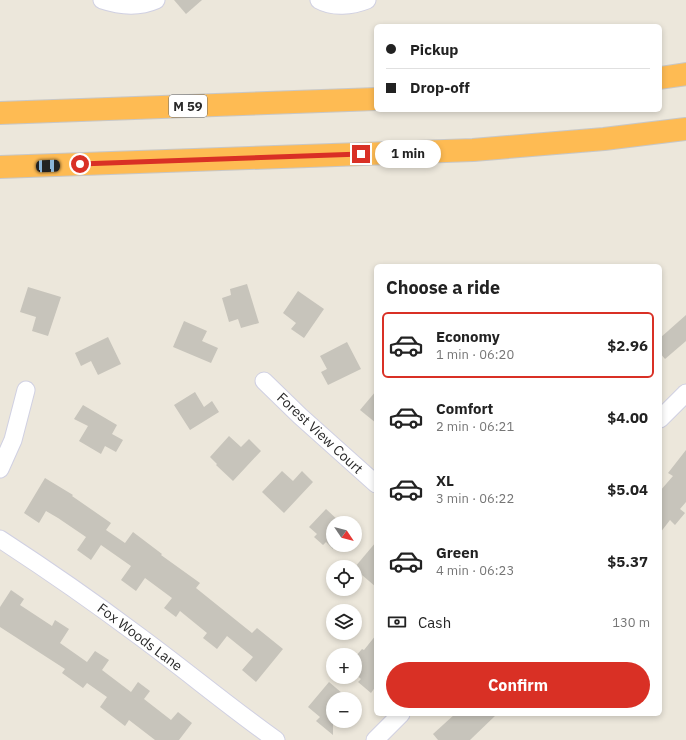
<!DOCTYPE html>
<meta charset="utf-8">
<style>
body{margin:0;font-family:"IBM Plex Sans",sans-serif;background:#f6f6f6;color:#222;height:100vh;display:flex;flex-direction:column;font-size:15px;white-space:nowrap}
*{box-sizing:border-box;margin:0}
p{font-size:13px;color:#767676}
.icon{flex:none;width:22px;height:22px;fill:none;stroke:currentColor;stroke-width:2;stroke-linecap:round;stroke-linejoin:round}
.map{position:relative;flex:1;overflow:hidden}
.panel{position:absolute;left:374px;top:264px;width:288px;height:452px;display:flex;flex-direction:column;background:#fff;border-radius:6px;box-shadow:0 2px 6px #0003}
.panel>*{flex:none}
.hud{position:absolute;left:374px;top:24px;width:288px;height:88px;border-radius:6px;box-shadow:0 2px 6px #0003;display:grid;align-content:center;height:88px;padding:0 12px;background:#fff}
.needle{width:26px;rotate:125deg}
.buttons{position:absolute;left:326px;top:516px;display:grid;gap:8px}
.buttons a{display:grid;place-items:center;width:36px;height:36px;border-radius:50%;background:#fff;box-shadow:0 2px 6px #0003;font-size:20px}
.end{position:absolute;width:18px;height:18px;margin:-9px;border:5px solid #d93025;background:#fff;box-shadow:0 0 0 2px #fff}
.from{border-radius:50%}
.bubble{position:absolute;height:28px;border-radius:14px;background:#fff;box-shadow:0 2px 6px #0003;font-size:13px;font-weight:700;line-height:28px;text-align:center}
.car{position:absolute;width:12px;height:24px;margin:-12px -6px;border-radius:5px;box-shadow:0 0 3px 1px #0007;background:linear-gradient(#222 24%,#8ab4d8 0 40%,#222 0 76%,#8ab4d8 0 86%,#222 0)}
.hud b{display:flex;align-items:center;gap:14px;height:38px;font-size:15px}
.hud b+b{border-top:1px solid #e0e0e0}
.hud i{width:10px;height:10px;background:#222}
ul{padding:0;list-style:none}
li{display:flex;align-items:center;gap:12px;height:66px;margin:0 8px 6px;padding:0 4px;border:2px solid transparent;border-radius:6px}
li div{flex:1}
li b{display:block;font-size:15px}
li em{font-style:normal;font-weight:700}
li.on{border-color:#d93025}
li>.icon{width:36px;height:36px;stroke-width:1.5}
h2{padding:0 12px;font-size:18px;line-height:48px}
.pay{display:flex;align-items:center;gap:10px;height:44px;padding:0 12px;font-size:15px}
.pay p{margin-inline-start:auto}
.primary-button{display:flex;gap:8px;margin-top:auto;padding:8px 12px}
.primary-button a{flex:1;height:46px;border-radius:24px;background:#d93025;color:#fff;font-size:16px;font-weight:700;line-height:46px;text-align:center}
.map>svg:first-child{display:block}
.building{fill:#c7c4bb}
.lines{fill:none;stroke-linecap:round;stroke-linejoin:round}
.minor-casing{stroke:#d0d0e2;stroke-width:19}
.motorway-casing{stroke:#c7c7c7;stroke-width:24}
.minor{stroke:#fff;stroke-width:17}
.motorway{stroke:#febb53;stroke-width:22}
.route{stroke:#d93025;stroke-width:5}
.labels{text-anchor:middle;stroke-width:3.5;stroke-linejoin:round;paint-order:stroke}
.shield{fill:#fff;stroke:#696969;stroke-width:1}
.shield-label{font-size:13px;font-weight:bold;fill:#292929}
.street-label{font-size:14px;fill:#292929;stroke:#fff}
</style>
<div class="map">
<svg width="686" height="740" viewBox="0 0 686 740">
<rect width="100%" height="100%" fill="#ece7db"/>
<g class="building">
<path d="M174 0H202L186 14Z"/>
<path d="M247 284 259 323 241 328 238 319 229 322 222 298 231 295 230 289Z"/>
<path d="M28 287 61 297 48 336 32 331 36 317 20 312Z"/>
<path d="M298 291 324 309 304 338 291 329 296 323 283 313Z"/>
<path d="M686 315V341L665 359 660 353V338Z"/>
<path d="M184 321 207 331 202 341 218 348 211 363 173 347Z"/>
<path d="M108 337 121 364 98 375 91 361 81 366 75 353Z"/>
<path d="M347 342 361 369 328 385 321 372 327 369 320 356Z"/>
<path d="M376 391V423L360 410Z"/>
<path d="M195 392 204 407 212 401 219 412 190 430 174 405Z"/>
<path d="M83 405 117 425 112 434 123 440 116 452 105 446 101 454 79 441 88 426 74 419Z"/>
<path d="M229 436 241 447 249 439 261 451 233 481 216 465 217 464 210 457Z"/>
<path d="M686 450V502L680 509 685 513 675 525 670 520 660 533V491L673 476 668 473Z"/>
<path d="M282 471 293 481 302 471 313 482 284 513 262 492Z"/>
<path d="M45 478 73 495 72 496 111 523 106 530 125 543 133 532 162 554 161 555 200 583 196 588 252 633 257 628 283 649 256 682 242 670 253 657 227 636 217 649 203 638 207 633 180 611 176 617 164 608 172 598 145 578 136 591 121 580 131 566 101 545 91 560 77 550 86 537 58 518 46 511 39 523 24 513Z"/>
<path d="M326 509 341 523H333V549L326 542 323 545 314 537 317 534 309 527Z"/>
<path d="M376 542V587L355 569V567Z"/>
<path d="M11 590 24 599 20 605 52 626 55 620 69 629 60 643 87 662 95 651 109 660 102 670 131 692 138 682 150 691 144 699 171 720 178 712 192 723 179 740H155L129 720 125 726 100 707 107 697 87 683 83 688 62 673 65 669 0 627V607Z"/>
<path d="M376 635V686L371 693 358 682 361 679 355 674V657L362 649 364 650Z"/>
<path d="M329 682 349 699H333V735L316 721 320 717 308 707Z"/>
<path d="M455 714H497L470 740H438L433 734Z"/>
</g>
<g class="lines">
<g class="minor-casing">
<g id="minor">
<path d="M102 0C120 6 138 8 156 0"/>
<path d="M319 0C333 8 352 6 367 0"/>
<path d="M264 381 300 416 376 484"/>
<path d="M660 419 686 393"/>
<path d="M0 469 13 440 26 390"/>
<path d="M0 539C46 569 91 600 135 633 183 668 228 706 276 740"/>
<path d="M375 740 401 714"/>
</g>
</g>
<g class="motorway-casing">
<g id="motorway">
<path d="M660 78 686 74"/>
<path d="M0 113 376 99"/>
<path d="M0 167 473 150 604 139 686 129"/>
</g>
</g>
<use href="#minor" class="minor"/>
<use href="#motorway" class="motorway"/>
</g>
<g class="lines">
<path class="route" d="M80 164 361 154"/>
</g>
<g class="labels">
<rect class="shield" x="169" y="95" width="38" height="22" rx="3"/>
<g class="shield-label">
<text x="188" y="111">M 59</text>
</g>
<g class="street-label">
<text transform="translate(320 433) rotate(43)" y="5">Forest View Court</text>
<text transform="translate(140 637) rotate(37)" y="5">Fox Woods Lane</text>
</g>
</g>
</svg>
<div class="buttons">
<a><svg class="needle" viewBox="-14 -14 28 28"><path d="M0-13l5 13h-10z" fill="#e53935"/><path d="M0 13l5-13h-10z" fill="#767676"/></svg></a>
<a><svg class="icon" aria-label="locate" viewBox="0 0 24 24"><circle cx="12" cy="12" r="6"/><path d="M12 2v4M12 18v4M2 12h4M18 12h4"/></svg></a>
<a><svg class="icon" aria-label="layers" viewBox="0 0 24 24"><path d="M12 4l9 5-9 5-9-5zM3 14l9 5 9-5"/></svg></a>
<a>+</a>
<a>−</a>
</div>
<i class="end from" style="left:80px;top:164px"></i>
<i class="end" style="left:361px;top:154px"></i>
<div class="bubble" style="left:375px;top:140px;width:66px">1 min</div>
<i class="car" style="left:48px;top:166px;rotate:88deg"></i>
<div class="hud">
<b><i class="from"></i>Pickup</b>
<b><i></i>Drop-off</b>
</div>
<section class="panel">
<h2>Choose a ride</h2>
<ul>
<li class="on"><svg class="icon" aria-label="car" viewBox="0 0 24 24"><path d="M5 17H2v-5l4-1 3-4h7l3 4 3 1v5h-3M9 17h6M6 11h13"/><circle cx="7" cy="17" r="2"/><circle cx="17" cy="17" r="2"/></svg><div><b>Economy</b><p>1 min · 06:20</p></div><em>$2.96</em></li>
<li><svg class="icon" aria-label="car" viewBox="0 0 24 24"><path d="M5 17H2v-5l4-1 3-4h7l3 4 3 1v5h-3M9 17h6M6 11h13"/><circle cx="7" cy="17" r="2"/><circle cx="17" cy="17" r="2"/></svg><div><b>Comfort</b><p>2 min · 06:21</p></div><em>$4.00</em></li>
<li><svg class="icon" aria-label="car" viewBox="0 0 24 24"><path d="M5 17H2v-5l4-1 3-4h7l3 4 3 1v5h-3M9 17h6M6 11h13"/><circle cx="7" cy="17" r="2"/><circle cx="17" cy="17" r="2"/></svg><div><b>XL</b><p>3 min · 06:22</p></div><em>$5.04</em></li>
<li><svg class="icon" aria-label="car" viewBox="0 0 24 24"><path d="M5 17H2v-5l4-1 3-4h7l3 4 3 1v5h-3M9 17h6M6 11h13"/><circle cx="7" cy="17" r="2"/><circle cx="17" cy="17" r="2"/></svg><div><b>Green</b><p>4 min · 06:23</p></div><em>$5.37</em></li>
</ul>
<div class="pay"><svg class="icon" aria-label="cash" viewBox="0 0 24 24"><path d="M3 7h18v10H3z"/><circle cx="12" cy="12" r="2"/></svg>Cash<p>130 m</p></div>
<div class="primary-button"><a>Confirm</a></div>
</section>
</div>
